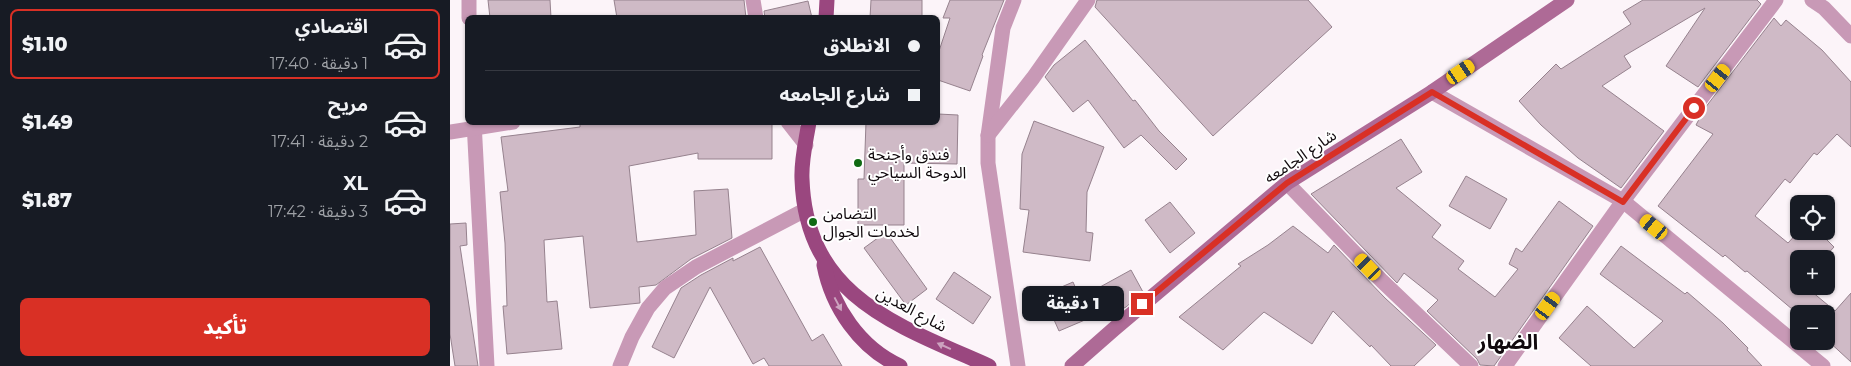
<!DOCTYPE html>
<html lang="ar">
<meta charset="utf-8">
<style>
body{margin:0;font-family:Montserrat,"Noto Sans Arabic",sans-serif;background:#20242c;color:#f1f3f6;direction:rtl;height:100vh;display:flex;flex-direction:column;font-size:19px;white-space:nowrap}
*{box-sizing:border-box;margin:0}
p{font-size:16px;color:#9ea1a6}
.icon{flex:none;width:28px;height:28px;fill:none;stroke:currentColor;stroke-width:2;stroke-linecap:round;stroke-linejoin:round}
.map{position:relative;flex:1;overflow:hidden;direction:ltr}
.drawer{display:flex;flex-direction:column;background:#171b24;width:450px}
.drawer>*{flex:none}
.top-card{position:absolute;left:15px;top:15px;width:475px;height:110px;border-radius:8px;box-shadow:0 1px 4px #0004;direction:rtl;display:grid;align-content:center;height:110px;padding:0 20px;background:#171b24}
.controls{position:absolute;left:1340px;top:195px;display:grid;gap:10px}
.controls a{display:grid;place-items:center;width:45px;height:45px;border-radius:8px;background:#171b24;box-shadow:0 1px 4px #0004;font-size:25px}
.end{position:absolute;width:22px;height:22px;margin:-11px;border:6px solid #d93025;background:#fff;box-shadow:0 0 0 2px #fff}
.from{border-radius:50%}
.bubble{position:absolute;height:35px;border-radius:8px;background:#171b24;box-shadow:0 1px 4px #0004;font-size:16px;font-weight:800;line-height:35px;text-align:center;direction:rtl}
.car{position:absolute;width:15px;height:30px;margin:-15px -8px;border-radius:6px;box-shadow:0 0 4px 1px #0007;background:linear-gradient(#f5c518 24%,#345 0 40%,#f5c518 0 76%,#345 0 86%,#f5c518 0)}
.top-card b{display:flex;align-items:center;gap:18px;height:48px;font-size:19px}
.top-card b+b{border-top:1px solid #363941}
.top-card i{width:12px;height:12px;background:#f1f3f6}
ul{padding:9px 0 0;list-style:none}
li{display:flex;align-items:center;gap:15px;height:70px;margin:0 10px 8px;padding:0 10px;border:2px solid transparent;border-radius:8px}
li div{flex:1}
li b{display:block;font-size:19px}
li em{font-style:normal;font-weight:800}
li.on{border-color:#d93025}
li>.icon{width:45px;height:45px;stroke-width:1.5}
.primary-button{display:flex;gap:10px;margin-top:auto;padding:10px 20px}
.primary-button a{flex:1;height:58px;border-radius:8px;background:#d93025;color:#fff;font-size:20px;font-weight:800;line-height:58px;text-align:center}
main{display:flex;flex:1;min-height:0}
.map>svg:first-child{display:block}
.building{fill:#cfbac6;stroke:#96828e}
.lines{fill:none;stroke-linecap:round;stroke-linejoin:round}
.street{stroke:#c899b6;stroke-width:15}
.secondary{stroke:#ae6a96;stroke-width:15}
.primary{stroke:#9a477f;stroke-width:15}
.oneway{fill:#cca3bf}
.route{stroke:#d93025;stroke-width:6}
.poi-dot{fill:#0f6a13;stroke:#fff;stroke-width:2}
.labels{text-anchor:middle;stroke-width:4;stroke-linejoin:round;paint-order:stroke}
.poi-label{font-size:16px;fill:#110a0e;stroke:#fff;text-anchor:start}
.street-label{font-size:16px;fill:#110a0e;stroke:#fff}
.district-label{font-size:21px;font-weight:bold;fill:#110a0e;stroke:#fff}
</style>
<main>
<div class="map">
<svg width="1401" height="366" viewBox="0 0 1401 366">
<rect width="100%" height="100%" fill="#fcf4f9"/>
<g class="building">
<path d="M38 0H100L101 18H40Z"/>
<path d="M164 0H294L296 18H167Z"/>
<path d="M421 0H472V18H420Z"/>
<path d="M500 0H554L532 55 533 56 520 91 488 80V54L500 18H493Z"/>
<path d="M647 0H858L882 27 763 136 645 7Z"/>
<path d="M1193 0H1307L1311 4 1248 87 1216 66 1255 8 1174 56 1181 67 1152 86 1214 131 1171 188 1128 158 1091 125 1069 101 1106 64 1111 69 1181 24 1173 12Z"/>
<path d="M358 1 362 18H315L314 11Z"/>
<path d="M1324 18 1331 26 1336 20 1372 50 1401 82V147L1387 134 1367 155 1364 153 1340 183 1335 179 1305 216 1338 243 1349 231H1368L1384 247 1373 259H1349V286H1355L1385 311 1401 293V362L1376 339V314L1349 315 1297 271 1295 272 1275 255 1273 257 1208 206 1263 134 1246 125 1255 108Z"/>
<path d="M635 40 683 101 685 100 709 131 737 159 726 170 691 135 674 148 638 100 623 112 595 77 604 65Z"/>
<path d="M488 114 508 115 507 164 454 163V225H408V179H414L416 122H488Z"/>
<path d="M584 121 654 147 637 192 636 232 643 233 640 261 573 252 579 210 570 209 572 154Z"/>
<path d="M130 122H322V159H248V153L179 166 187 242 246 235 244 191 278 189 282 238 241 259 206 285 189 287 190 303 140 308 133 236 94 240 97 302 107 301 112 349 57 354 53 306H57L55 243 50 192 58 191 51 137 130 127Z"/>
<path d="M951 139 972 172 946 188 991 225 982 237 1014 261 1008 269 1045 297 1068 269 1059 264 1066 248 1072 252 1109 201 1143 226 1044 366 1030 365 1027 359 977 311 988 300 954 273 947 283 861 194Z"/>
<path d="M1016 176 1057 199 1040 229 999 206Z"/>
<path d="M720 202 745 233 720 253 695 220Z"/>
<path d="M16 223 17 245 10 246 28 366H5L0 334V224Z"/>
<path d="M843 226 878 253 884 245 935 298 986 345 964 366H941L921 345 920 347 883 311 862 344 814 312 773 350 729 317 791 266 788 264 818 245Z"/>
<path d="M436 232 477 289 456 305 414 248Z"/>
<path d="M1171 246 1235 294 1237 292 1273 323 1298 348 1297 350 1312 366H1141L1109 338 1137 306 1184 348 1213 321 1150 274Z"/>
<path d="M310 247 362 341 373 334 392 366H319L314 358 303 364 260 287 224 358 202 347 231 288 251 275 283 258V261Z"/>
<path d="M681 270 693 292 676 307 658 316 656 311 609 331 593 295 623 282 630 298Z"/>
<path d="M504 272 541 297 523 324 486 299Z"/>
</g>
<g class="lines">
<g class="street">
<path d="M19 0V18"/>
<path d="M303 0 306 18"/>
<path d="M564 0 553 28 538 136V163L568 366"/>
<path d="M1362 0 1374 8 1401 36"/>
<path d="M982 92 1173 201 1373 366"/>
<path d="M24 122 37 366"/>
<path d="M338 122 356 145"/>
<path d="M0 132 63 122"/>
<path d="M538 135 583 78 638 0"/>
<path d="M837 183 932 281 1021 366"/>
<path d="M170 366 182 337 198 308 215 288 246 267 355 210"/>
<path d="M1055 366 1173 201 1326 0"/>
</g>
<path class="secondary" d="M622 366 664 329 837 183 982 92 1117 0"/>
<g class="primary">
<path d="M376 18 377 0"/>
<path d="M359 122C356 141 351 160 352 179 356 297 447 325 539 366"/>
<path d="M374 265C382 307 410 348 450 366"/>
</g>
</g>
<defs><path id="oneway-solid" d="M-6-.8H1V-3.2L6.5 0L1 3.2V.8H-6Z" transform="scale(1.25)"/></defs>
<g class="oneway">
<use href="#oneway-solid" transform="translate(388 304) rotate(62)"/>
<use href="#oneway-solid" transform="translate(494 346) rotate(-156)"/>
</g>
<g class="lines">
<path class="route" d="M692 304 837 183 982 92 1173 202 1244 108"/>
</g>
<g class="poi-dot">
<circle cx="408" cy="163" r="5"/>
<circle cx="363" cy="222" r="5"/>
</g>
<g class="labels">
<g class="poi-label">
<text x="418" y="160">فندق وأجنحة<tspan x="418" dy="18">الدوحة السياحي</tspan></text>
<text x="373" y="219">التضامن<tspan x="373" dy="18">لخدمات الجوال</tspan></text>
</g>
<g class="street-label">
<text transform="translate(850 156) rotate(-34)" y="6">شارع الجامعه</text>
<text transform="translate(462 309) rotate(28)" y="6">شارع العدين</text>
</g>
<g class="district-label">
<text x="1058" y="349">الضهار</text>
</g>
</g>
</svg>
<div class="controls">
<a><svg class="icon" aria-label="locate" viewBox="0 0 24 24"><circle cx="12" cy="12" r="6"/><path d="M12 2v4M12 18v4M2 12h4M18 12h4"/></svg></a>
<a>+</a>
<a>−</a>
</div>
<i class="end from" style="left:1244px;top:108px"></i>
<i class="end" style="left:692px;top:304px"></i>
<div class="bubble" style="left:572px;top:286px;width:102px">1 دقيقة</div>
<i class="car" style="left:1011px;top:72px;rotate:56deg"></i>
<i class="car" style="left:1268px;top:78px;rotate:37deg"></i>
<i class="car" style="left:1204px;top:227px;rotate:309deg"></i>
<i class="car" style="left:918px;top:267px;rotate:316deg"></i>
<i class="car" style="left:1098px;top:306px;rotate:36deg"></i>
<div class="top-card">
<b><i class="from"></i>الانطلاق</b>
<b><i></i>شارع الجامعه</b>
</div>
</div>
<section class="drawer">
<ul>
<li class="on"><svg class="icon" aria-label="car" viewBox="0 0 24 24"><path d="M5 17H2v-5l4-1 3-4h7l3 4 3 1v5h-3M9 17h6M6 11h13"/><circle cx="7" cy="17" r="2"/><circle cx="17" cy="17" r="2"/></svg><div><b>اقتصادي</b><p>1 دقيقة · 17:40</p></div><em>$1.10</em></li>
<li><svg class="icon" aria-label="car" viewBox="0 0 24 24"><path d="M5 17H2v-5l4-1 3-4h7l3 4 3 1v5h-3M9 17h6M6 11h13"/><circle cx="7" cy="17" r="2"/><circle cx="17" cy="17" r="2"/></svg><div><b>مريح</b><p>2 دقيقة · 17:41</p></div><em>$1.49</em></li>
<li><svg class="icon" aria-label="car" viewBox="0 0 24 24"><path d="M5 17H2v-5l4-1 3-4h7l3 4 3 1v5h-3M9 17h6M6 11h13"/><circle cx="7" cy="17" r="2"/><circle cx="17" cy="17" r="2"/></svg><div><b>XL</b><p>3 دقيقة · 17:42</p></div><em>$1.87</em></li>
</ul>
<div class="primary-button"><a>تأكيد</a></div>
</section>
</main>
